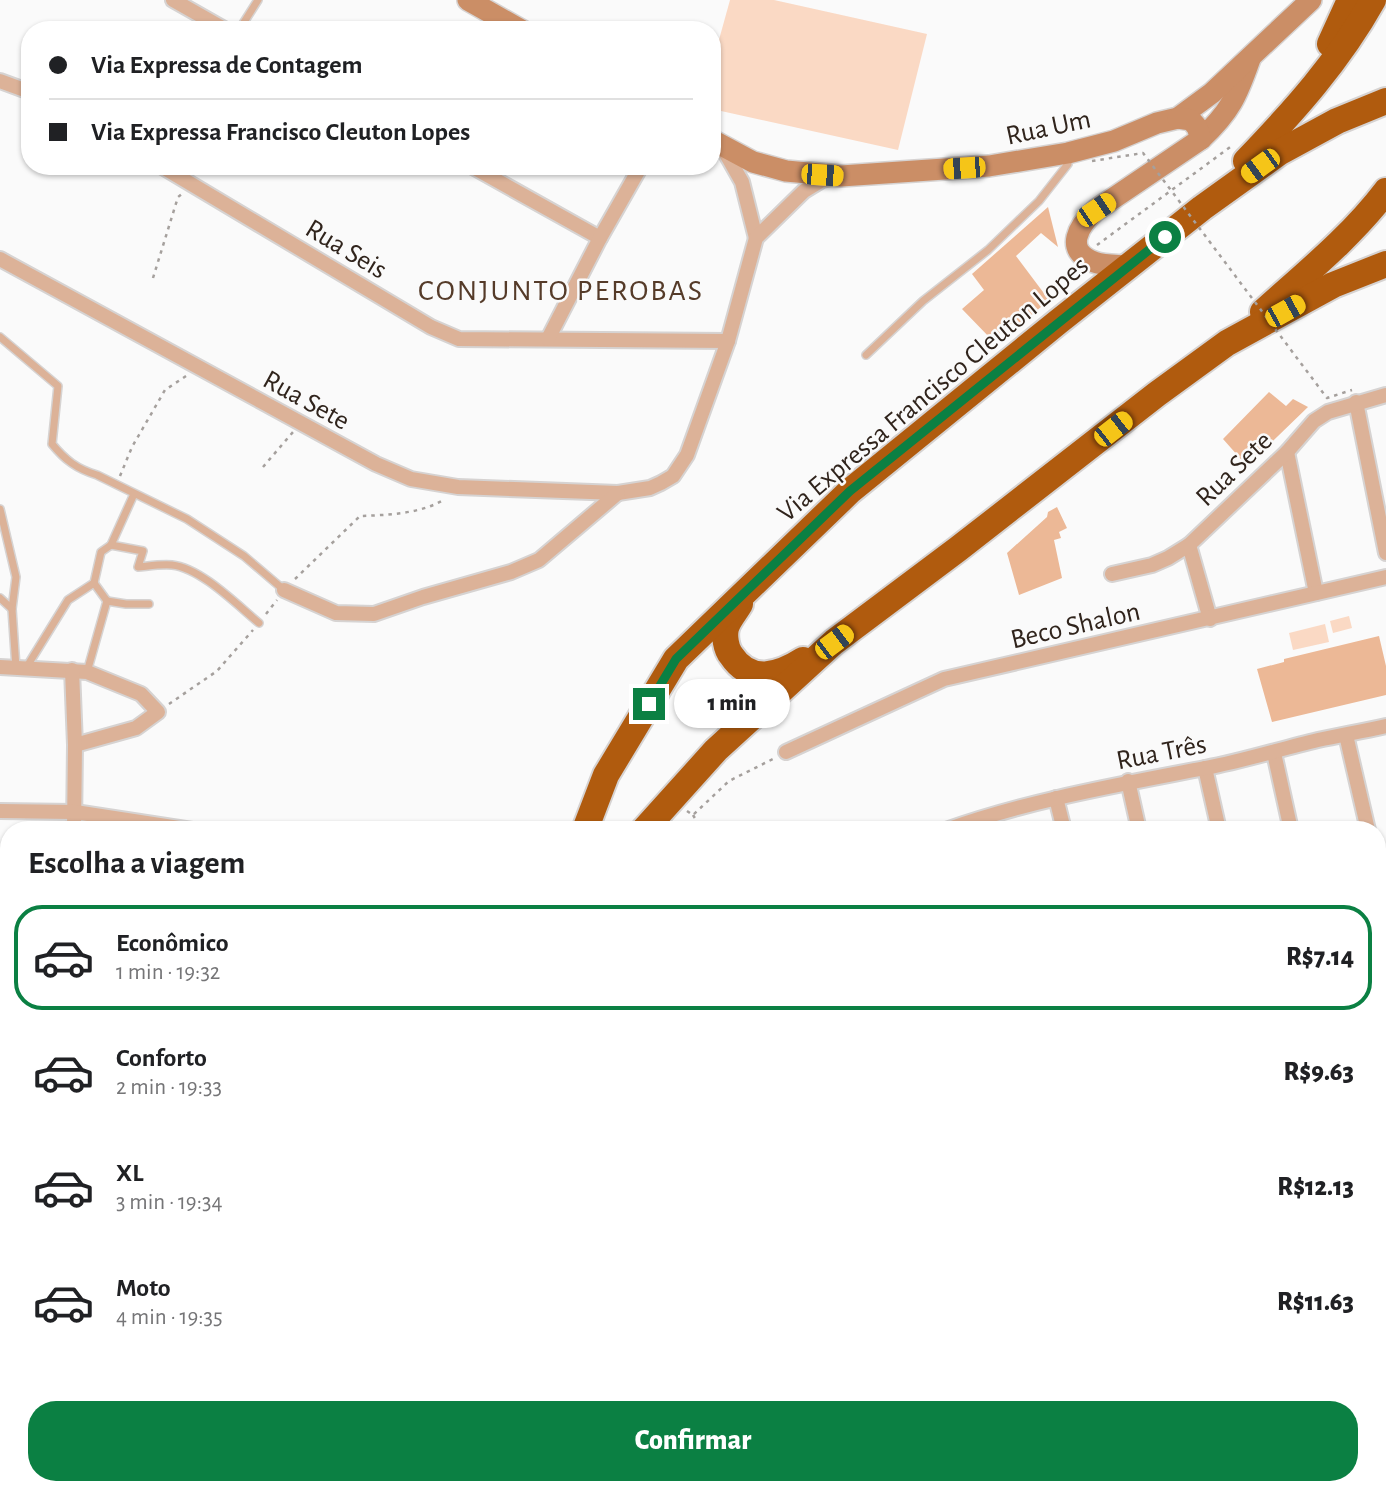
<!DOCTYPE html>
<html lang="pt">
<meta charset="utf-8">
<style>
body{margin:0;font-family:"Alegreya Sans",sans-serif;background:#f2f2f2;color:#202124;height:100vh;display:flex;flex-direction:column;font-size:26px;white-space:nowrap}
*{box-sizing:border-box;margin:0}
p{font-size:23px;color:#757577}
.icon{flex:none;width:38px;height:38px;fill:none;stroke:currentColor;stroke-width:2;stroke-linecap:round;stroke-linejoin:round}
.map{position:relative;flex:1;overflow:hidden}
.panel{position:absolute;left:0px;top:821px;width:1386px;height:674px;display:flex;flex-direction:column;background:#fff;border-radius:28px 28px 0 0;box-shadow:0 2px 5px #0004}
.panel>*{flex:none}
.hud{position:absolute;left:21px;top:21px;width:700px;height:154px;border-radius:28px;box-shadow:0 2px 5px #0004;display:grid;align-content:center;height:154px;padding:0 28px;background:#fff}
.end{position:absolute;width:32px;height:32px;margin:-16px;border:9px solid #0b8043;background:#fff;box-shadow:0 0 0 4px #fff}
.from{border-radius:50%}
.bubble{position:absolute;height:49px;border-radius:24px;background:#fff;box-shadow:0 2px 5px #0004;font-size:23px;font-weight:800;line-height:49px;text-align:center}
.car{position:absolute;width:21px;height:42px;margin:-21px -10px;border-radius:9px;box-shadow:0 0 5px 2px #0007;background:linear-gradient(#f5c518 24%,#345 0 40%,#f5c518 0 76%,#345 0 86%,#f5c518 0)}
.hud b{display:flex;align-items:center;gap:24px;height:66px;font-size:26px}
.hud b+b{border-top:2px solid #e0e0e0}
.hud i{width:18px;height:18px;background:#202124}
ul{padding:0;list-style:none}
li{display:flex;align-items:center;gap:21px;height:105px;margin:0 14px 10px;padding:0 14px;border:4px solid transparent;border-radius:28px}
li div{flex:1}
li b{display:block;font-size:26px}
li em{font-style:normal;font-weight:800}
li.active{border-color:#0b8043}
li>.icon{width:63px;height:63px;stroke-width:1.5}
h2{padding:0 28px;font-size:32px;line-height:84px}
.button{display:flex;gap:14px;margin-top:auto;padding:14px 28px}
.button a{flex:1;height:80px;border-radius:28px;background:#0b8043;color:#fff;font-size:28px;font-weight:800;line-height:80px;text-align:center}
.map>svg:first-child{display:block}
.green{fill:#fad9c4}
.building{fill:#ecb896}
.lines{fill:none;stroke-linecap:round;stroke-linejoin:round}
.lane-casing{stroke:#d6d3d2;stroke-width:10}
.street-casing{stroke:#d6d3d2;stroke-width:18}
.secondary-casing{stroke:#d6d3d2;stroke-width:24}
.highway-casing{stroke:#d6d3d2;stroke-width:30}
.path{stroke:#a5a09d;stroke-width:2.5;stroke-dasharray:3.5 5;stroke-linecap:butt}
.lane{stroke:#dcb298;stroke-width:7}
.street{stroke:#dcb298;stroke-width:14}
.secondary{stroke:#cb8e66;stroke-width:21}
.highway{stroke:#b05b0e;stroke-width:26}
.path-bridge{stroke:#a5a09d;stroke-width:2.5;stroke-dasharray:3.5 5;stroke-linecap:butt}
.route{stroke:#0b8043;stroke-width:9}
.labels{text-anchor:middle;stroke-width:5;stroke-linejoin:round;paint-order:stroke}
.street-label{font-size:28px;fill:#30241c;stroke:#fafafa}
.neighbourhood-label{font-size:30px;letter-spacing:2px;fill:#553b29;stroke:#fafafa}
</style>
<div class="map">
<svg width="1386" height="1494" viewBox="0 0 1386 1494">
<rect width="100%" height="100%" fill="#fafafa"/>
<g class="green">
<path d="M730 0H774L927 34 898 150 712 109V65Z"/>
<path d="M1349 616 1352 628 1333 633 1330 621Z"/>
<path d="M1325 624 1329 642 1293 650 1289 633Z"/>
<path d="M501 1486H625V1494L501 1491Z"/>
</g>
<g class="building">
<path d="M1048 207 1058 247 1041 233 1016 256 1049 300 1020 325 1015 321 992 340 962 309 984 290 972 274Z"/>
<path d="M1269 392 1286 406 1293 399 1308 407 1247 466 1223 439Z"/>
<path d="M1057 507 1067 528 1059 532 1061 538 1054 540 1062 578 1019 595 1007 553 1047 517 1048 512Z"/>
<path d="M1379 636 1386 666V695L1272 722 1257 669 1284 662V659Z"/>
</g>
<g class="lines">
<g class="lane-casing">
<g id="lane">
<path d="M239 30 258 0"/>
<path d="M0 337 58 386 52 444C65 460 77 469 97 475L187 519 244 556 284 590"/>
<path d="M866 355 923 301 988 250 1039 201 1068 164V156"/>
<path d="M0 509 16 577 12 609 16 668"/>
<path d="M111 545 143 551 138 567C149 566 161 564 172 565 201 568 237 605 259 623"/>
<path d="M0 598 12 609"/>
<path d="M107 601 126 604H149"/>
<path d="M26 668 68 600 94 583 101 552 111 545 134 494"/>
<path d="M87 672 107 601 94 583"/>
<path d="M808 1486 812 1494"/>
<path d="M892 1486 898 1494"/>
<path d="M639 1494 649 1486"/>
<path d="M839 1494 841 1486"/>
<path d="M1102 1494 1135 1487"/>
</g>
</g>
<g class="street-casing">
<g id="street">
<path d="M173 0 226 30"/>
<path d="M0 81 30 92"/>
<path d="M721 145 742 182 756 238"/>
<path d="M161 166 431 327 459 339 728 341"/>
<path d="M471 166 600 238"/>
<path d="M0 259 376 464 411 479 458 487 618 493 650 488 661 483 673 476 687 455 728 341 756 238 804 191 822 180 833 178"/>
<path d="M548 339 600 238 641 166"/>
<path d="M1356 402 1386 553"/>
<path d="M1287 452 1316 593"/>
<path d="M1189 545 1210 619"/>
<path d="M1112 574 1152 565 1168 558 1189 545 1287 452 1314 421 1328 412 1386 395"/>
<path d="M284 590 336 613 374 614 423 597 511 572 539 560 618 493"/>
<path d="M0 667 87 672 141 694 158 712 136 728 75 745"/>
<path d="M72 670 75 745 74 830"/>
<path d="M1346 735 1368 830"/>
<path d="M786 752 944 679 1386 577"/>
<path d="M1274 753 1291 830"/>
<path d="M1205 768 1219 830"/>
<path d="M1128 781 1139 830"/>
<path d="M1056 798 1064 830"/>
<path d="M0 811 75 812 192 830"/>
<path d="M946 830C1030 800 1118 785 1205 768 1243 761 1280 749 1318 740 1341 735 1364 731 1386 726"/>
<path d="M1377 870 1386 908"/>
<path d="M0 961H9"/>
<path d="M1377 1008 1386 1007"/>
<path d="M0 1108H9"/>
<path d="M1377 1204 1386 1245"/>
<path d="M0 1259H9"/>
<path d="M1377 1306 1386 1304"/>
<path d="M0 1387 9 1384"/>
<path d="M1012 1486 1017 1494"/>
<path d="M1135 1486 1137 1494"/>
<path d="M1292 1486 1294 1494"/>
<path d="M80 1494V1486"/>
</g>
</g>
<g class="secondary-casing">
<g id="secondary">
<path d="M468 0 521 30"/>
<path d="M1201 139C1230 112 1237 96 1250 59"/>
<path d="M712 140 753 162 786 171 841 176 989 166 1068 153 1114 141 1157 123 1178 118 1212 93 1311 0"/>
<path d="M1128 266C1117 265 1104 266 1094 262 1063 250 1079 225 1096 210L1201 139 1197 127 1191 120 1178 118"/>
</g>
</g>
<g class="highway-casing">
<g id="highway">
<path d="M1330 44 1350 0"/>
<path d="M1246 161C1294 111 1339 61 1373 0"/>
<path d="M1263 312C1305 274 1351 237 1386 191"/>
<path d="M740 604C736 611 728 620 726 628 724 636 726 649 731 655 750 684 778 676 803 660"/>
<path d="M585 830 606 775 676 659 850 491 1058 322 1202 208 1280 152 1337 121 1386 101"/>
<path d="M644 830 716 750 834 642 958 549 1157 394 1227 343 1333 285 1386 264"/>
<path d="M333 1494 341 1486"/>
<path d="M373 1494 378 1486"/>
</g>
</g>
<g class="path">
<path d="M1097 245 1233 145"/>
<path d="M153 278 178 197 183 193"/>
<path d="M263 467 293 432"/>
<path d="M120 476 132 447 165 390 186 376"/>
<path d="M295 579 360 516C387 515 421 514 445 499"/>
<path d="M266 614 277 600"/>
<path d="M169 704 217 671 253 630"/>
<path d="M687 811 693 815 729 781 775 758"/>
<path d="M693 815 702 830"/>
</g>
<use href="#lane" class="lane"/>
<use href="#street" class="street"/>
<use href="#secondary" class="secondary"/>
<use href="#highway" class="highway"/>
<path class="path-bridge" d="M1092 161 1143 153 1327 398 1352 390"/>
</g>
<g class="lines">
<path class="route" d="M649 704 676 659 850 491 1165 237"/>
</g>
<g class="labels">
<g class="street-label">
<text transform="translate(1048 126) rotate(-12)" y="10">Rua Um</text>
<text transform="translate(347 248) rotate(31)" y="10">Rua Seis</text>
<text transform="translate(932 388) rotate(-40)" y="10">Via Expressa Francisco Cleuton Lopes</text>
<text transform="translate(307 399) rotate(29)" y="10">Rua Sete</text>
<text transform="translate(1233 468) rotate(-44)" y="10">Rua Sete</text>
<text transform="translate(1075 624) rotate(-13)" y="10">Beco Shalon</text>
<text transform="translate(1161 751) rotate(-11)" y="10">Rua Três</text>
</g>
<g class="neighbourhood-label">
<text x="561" y="300">CONJUNTO PEROBAS</text>
</g>
</g>
</svg>
<i class="end from" style="left:1165px;top:237px"></i>
<i class="end" style="left:649px;top:704px"></i>
<div class="bubble" style="left:674px;top:679px;width:116px">1 min</div>
<i class="car" style="left:1260px;top:166px;rotate:234deg"></i>
<i class="car" style="left:964px;top:168px;rotate:266deg"></i>
<i class="car" style="left:822px;top:175px;rotate:94deg"></i>
<i class="car" style="left:1096px;top:210px;rotate:56deg"></i>
<i class="car" style="left:1285px;top:311px;rotate:61deg"></i>
<i class="car" style="left:1113px;top:429px;rotate:52deg"></i>
<i class="car" style="left:834px;top:642px;rotate:53deg"></i>
<div class="hud">
<b><i class="from"></i>Via Expressa de Contagem</b>
<b><i></i>Via Expressa Francisco Cleuton Lopes</b>
</div>
<section class="panel">
<h2>Escolha a viagem</h2>
<ul>
<li class="active"><svg class="icon" aria-label="car" viewBox="0 0 24 24"><path d="M5 17H2v-5l4-1 3-4h7l3 4 3 1v5h-3M9 17h6M6 11h13"/><circle cx="7" cy="17" r="2"/><circle cx="17" cy="17" r="2"/></svg><div><b>Econômico</b><p>1 min · 19:32</p></div><em>R$7.14</em></li>
<li><svg class="icon" aria-label="car" viewBox="0 0 24 24"><path d="M5 17H2v-5l4-1 3-4h7l3 4 3 1v5h-3M9 17h6M6 11h13"/><circle cx="7" cy="17" r="2"/><circle cx="17" cy="17" r="2"/></svg><div><b>Conforto</b><p>2 min · 19:33</p></div><em>R$9.63</em></li>
<li><svg class="icon" aria-label="car" viewBox="0 0 24 24"><path d="M5 17H2v-5l4-1 3-4h7l3 4 3 1v5h-3M9 17h6M6 11h13"/><circle cx="7" cy="17" r="2"/><circle cx="17" cy="17" r="2"/></svg><div><b>XL</b><p>3 min · 19:34</p></div><em>R$12.13</em></li>
<li><svg class="icon" aria-label="car" viewBox="0 0 24 24"><path d="M5 17H2v-5l4-1 3-4h7l3 4 3 1v5h-3M9 17h6M6 11h13"/><circle cx="7" cy="17" r="2"/><circle cx="17" cy="17" r="2"/></svg><div><b>Moto</b><p>4 min · 19:35</p></div><em>R$11.63</em></li>
</ul>
<div class="button"><a>Confirmar</a></div>
</section>
</div>
